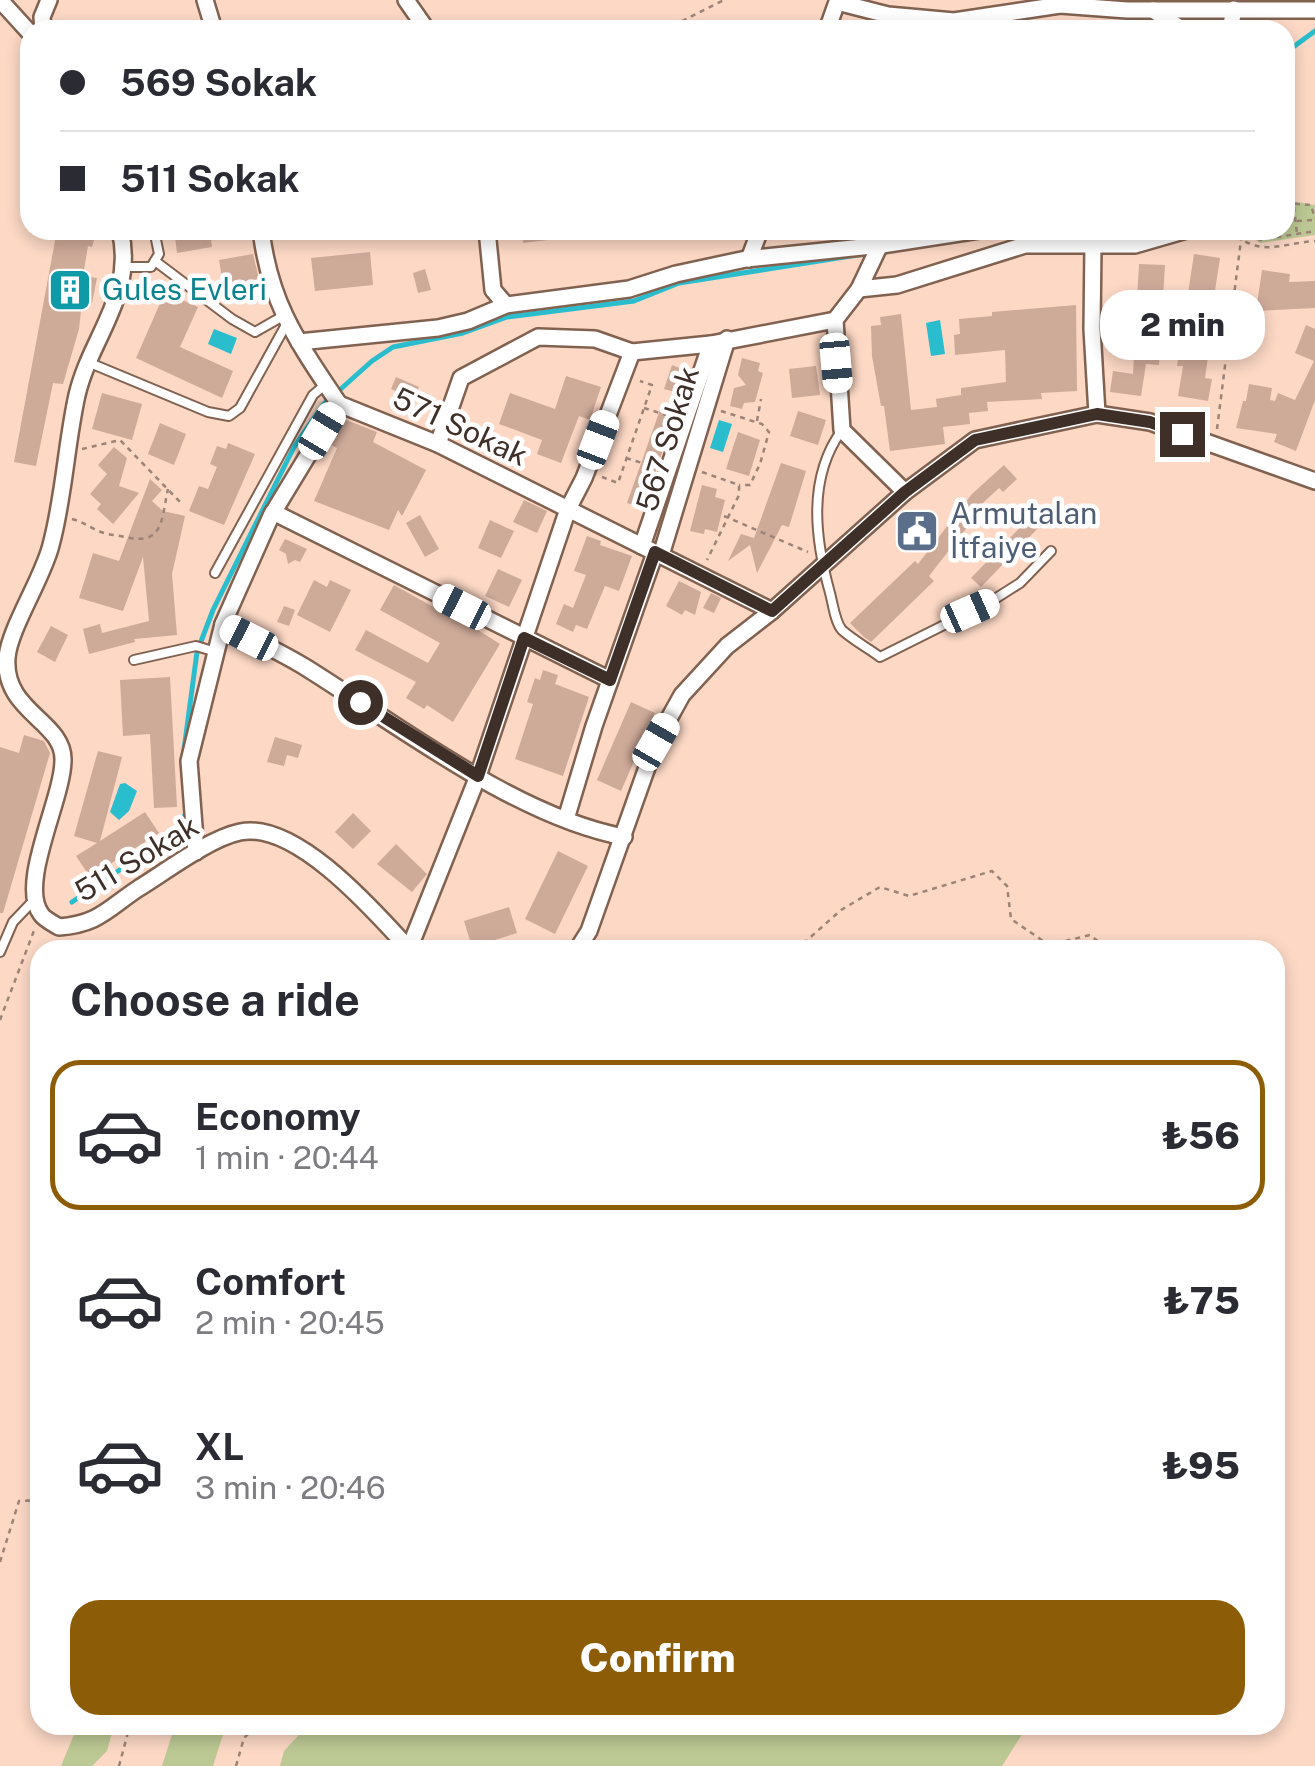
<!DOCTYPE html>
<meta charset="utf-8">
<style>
body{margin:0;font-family:"Public Sans",sans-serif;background:#f2f2f3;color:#2b2b33;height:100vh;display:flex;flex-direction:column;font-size:38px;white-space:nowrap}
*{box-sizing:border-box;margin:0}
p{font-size:32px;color:#7c7c81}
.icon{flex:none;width:55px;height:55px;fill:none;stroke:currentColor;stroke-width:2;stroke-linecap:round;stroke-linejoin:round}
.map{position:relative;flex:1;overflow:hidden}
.drawer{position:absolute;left:30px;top:940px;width:1255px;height:795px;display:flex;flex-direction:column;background:#fff;border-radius:30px;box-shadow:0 5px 15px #0003}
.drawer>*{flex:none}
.banner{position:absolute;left:20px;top:20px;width:1275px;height:220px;border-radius:30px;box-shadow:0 5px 15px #0003;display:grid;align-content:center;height:220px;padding:0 40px;background:#fff}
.end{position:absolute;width:45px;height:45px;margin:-22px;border:12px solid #3e3029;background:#fff;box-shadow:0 0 0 5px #fff}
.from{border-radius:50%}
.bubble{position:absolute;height:70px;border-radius:30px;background:#fff;box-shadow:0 5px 15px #0003;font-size:32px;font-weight:800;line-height:70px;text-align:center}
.car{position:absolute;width:30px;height:60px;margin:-30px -15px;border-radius:12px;box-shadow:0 0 8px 2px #0007;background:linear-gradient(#fff 24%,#345 0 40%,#fff 0 76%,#345 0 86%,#fff 0)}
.banner b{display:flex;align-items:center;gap:35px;height:95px;font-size:38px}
.banner b+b{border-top:2px solid #e1e1e2}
.banner i{width:25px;height:25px;background:#2b2b33}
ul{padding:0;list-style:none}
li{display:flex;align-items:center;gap:30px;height:150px;margin:0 20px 15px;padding:0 20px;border:5px solid transparent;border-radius:30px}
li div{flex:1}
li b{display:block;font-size:38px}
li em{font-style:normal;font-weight:800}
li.selected{border-color:#8d5c06}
li>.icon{width:90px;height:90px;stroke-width:1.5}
h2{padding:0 40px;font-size:45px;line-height:120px}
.action{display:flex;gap:20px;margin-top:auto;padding:20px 40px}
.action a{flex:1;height:115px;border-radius:30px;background:#8d5c06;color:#fff;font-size:40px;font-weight:800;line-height:115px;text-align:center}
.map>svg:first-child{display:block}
.green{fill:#bcc994}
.water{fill:#29bdcd}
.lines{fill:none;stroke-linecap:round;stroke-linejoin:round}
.stream{stroke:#29bdcd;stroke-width:5}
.building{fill:#ceaa99}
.service-casing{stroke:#816251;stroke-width:12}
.minor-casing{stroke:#816251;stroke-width:20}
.path{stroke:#9d8477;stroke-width:2.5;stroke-dasharray:5 5;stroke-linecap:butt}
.service{stroke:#fff;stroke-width:8}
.minor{stroke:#fff;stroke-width:15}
.route{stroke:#3e3029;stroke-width:12}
.labels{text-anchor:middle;stroke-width:9;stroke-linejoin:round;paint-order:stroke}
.culture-label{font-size:30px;fill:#0d838f;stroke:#fff;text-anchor:start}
.street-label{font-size:30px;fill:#3e3029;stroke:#fff}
.service-label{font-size:30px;fill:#4e5e75;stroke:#fff;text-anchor:start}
</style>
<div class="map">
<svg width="1315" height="1766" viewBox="0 0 1315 1766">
<rect width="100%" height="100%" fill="#fcd8c5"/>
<g class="green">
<path d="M1285 200 1315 205V235L1260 243 1253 238 1251 230H1285Z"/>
<path d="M78 1725H114L107 1751 92 1766H61Z"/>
<path d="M175 1725H226L213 1766H162Z"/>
<path d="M308 1725H1028L1002 1766H280L284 1751Z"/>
</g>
<g class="water">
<path d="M940 320 945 354 931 356 926 323Z"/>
<path d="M214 329 237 338 231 354 208 344Z"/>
<path d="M719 420 732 424 723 452 710 448Z"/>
<path d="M125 783 137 791 129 811 119 820 110 812 120 784Z"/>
</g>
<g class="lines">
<g class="stream">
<path d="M1285 53 1315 31"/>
<path d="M892 239 900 230"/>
<path d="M183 757 197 652 213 610 294 447 324 404 372 361 393 347 463 333 507 317 634 301 679 283 870 253"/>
<path d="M72 902 176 832 186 813"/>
</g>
</g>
<g class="building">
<path d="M57 230H97L92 247 88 246 83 276 97 278 92 303 82 302 79 329 63 384 53 383 36 466 14 462Z"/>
<path d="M174 230H210L212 247 177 253Z"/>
<path d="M522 230H564L565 238 523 243Z"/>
<path d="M370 252 373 285 315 291 311 258Z"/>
<path d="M253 254 260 283 224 289 219 260Z"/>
<path d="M1194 254 1220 258 1212 310 1186 306Z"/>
<path d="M1139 264 1165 265 1159 365 1146 364 1141 396 1110 392 1113 371 1133 374Z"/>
<path d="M425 269 431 290 418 293 413 273Z"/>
<path d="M1262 270 1290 274 1289 282 1315 281V308L1256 311Z"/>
<path d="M165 292 198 307 180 347 233 371 222 398 136 358Z"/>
<path d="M1076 305 1077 391 1041 393 1042 399 987 402 988 411 969 413 970 424 943 427 945 444 890 451 884 406H881L872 356 871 326 881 325 880 317 901 314 911 410 937 407 936 399 961 395V388L1006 382 1005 350 955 355 954 335 960 334 959 319 992 316V312Z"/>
<path d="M1306 325 1315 329V400L1296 451 1274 442 1277 434 1236 428 1243 401H1246L1249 384 1272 388 1270 400 1275 401 1278 393 1295 400 1314 361 1295 353Z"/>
<path d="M1180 345 1209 350 1205 378 1212 379 1208 401 1178 396 1183 366H1177Z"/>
<path d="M742 358 760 363 758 371 763 373 755 402 744 403 742 409 730 406 734 388 746 385 738 375Z"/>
<path d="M672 365 690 372 682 394 664 389Z"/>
<path d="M816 366 820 395 792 398 789 369Z"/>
<path d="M566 376 601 387 590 420 579 416 561 463 537 454 542 440 499 424 510 393 555 409Z"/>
<path d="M396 377 419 387 414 399 391 389Z"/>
<path d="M102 393 142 404 132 440 92 429Z"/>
<path d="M661 407 676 412 643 508 627 503Z"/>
<path d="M798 411 826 420 818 445 790 436Z"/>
<path d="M344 419 377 432 373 442 426 470 402 516 398 510 389 530 314 501 337 448 331 445Z"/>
<path d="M160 423 186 434 174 465 148 454Z"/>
<path d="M738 432 760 440 749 476 726 469Z"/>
<path d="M228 443 255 454 224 525 189 511 199 486 208 489 217 467 210 464 217 446 226 449Z"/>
<path d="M114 447 127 458 119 486 139 493 113 524 97 509 101 504 90 494 107 474 98 465Z"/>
<path d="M781 463 806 471 789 527 782 525 757 573 750 545 728 561 741 534 754 538Z"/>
<path d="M1004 465 1017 479 1003 492 999 488 972 513 976 516 929 576 934 581 871 642 864 637 850 623 915 561 918 564 972 494Z"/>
<path d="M150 479 162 490 152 501 163 511 185 516 172 574 177 635 134 639 135 642 89 654 83 629 100 624 102 633 149 621 143 557 123 611 79 598 93 553 119 561Z"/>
<path d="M702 485 717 489 715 497 725 500 717 532 705 529 704 534 690 531Z"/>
<path d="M524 500 547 511 537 533 513 522Z"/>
<path d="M420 515 439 549 425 557 406 523Z"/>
<path d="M1032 515 1041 525 981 587 971 578Z"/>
<path d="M490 520 514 531 501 558 478 548Z"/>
<path d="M587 536 601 541 600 545 632 556 619 591 605 586 587 629 576 625 573 632 556 624 564 604 573 608 586 575 574 571Z"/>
<path d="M285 539 307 549 300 562 295 560 288 564 286 554 279 550Z"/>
<path d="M498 569 522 580 509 607 485 596Z"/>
<path d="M314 580 327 587 330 580 351 590 330 632 297 615Z"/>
<path d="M679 581 701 592 695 615 685 610 682 615 666 606Z"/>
<path d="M394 585 455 619 456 616 500 644 453 722 427 705 424 709 406 698 416 682 355 650 366 630 428 663 440 643 380 610Z"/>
<path d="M711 593 721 598 714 613 703 608Z"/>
<path d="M284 606 295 610 289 626 277 622Z"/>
<path d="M51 626 68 635 55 662 37 652Z"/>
<path d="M543 670 558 675 555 684 589 697 563 776 515 759 533 704 527 702 535 678 540 680Z"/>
<path d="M170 677 177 807 154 808 150 734 123 736 120 680Z"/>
<path d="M631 702 655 713 621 791 597 780Z"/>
<path d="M24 735 44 741 50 753 3 913H0V747L19 753Z"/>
<path d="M275 737 302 745 298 758 287 755 284 766 267 762Z"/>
<path d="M98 751 122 757 100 841 145 812 159 833 90 877 76 856 97 843 74 836Z"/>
<path d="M353 813 371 831 353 849 335 832Z"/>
<path d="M396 844 427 874 412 892 377 864Z"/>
<path d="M558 851 588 866 555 934 525 919Z"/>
<path d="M509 907 517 933 472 947 464 921Z"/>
</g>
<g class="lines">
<g class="service-casing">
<g id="service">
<path d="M155 261 232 319 255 332 283 316"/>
<path d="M124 267H151L159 254 154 230"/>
<path d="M90 363 208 412 229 416 240 408 287 323"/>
<path d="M842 430C807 478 815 539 830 593 833 604 835 622 842 630 853 640 868 648 880 657L990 602 1020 583 1051 551"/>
<path d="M215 573 313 395 326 384"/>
<path d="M134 660 196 646 216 652"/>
<path d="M0 952 13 922 35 899"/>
</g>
</g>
<g class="minor-casing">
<g id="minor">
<path d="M0 0 30 33"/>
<path d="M205 0 214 30"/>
<path d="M406 0 427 30"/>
<path d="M1153 10 1183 30"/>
<path d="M43 30 42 17 49 0"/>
<path d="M827 30 837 2 888 15 954 21 1060 5 1127 10H1315"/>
<path d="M1230 30 1234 9"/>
<path d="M120 230C136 295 91 336 77 395 66 445 64 497 51 545 43 578 9 629 7 658 3 712 64 721 63 760 63 799 18 883 41 914 44 919 54 924 59 927 99 924 107 909 139 888 165 872 210 838 240 832 296 820 376 913 410 950"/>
<path d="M261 230C270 305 298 342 339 404"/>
<path d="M487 230 493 290 506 305"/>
<path d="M887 230 859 289 835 320 842 430 905 492"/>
<path d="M1093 245 1092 329 1097 414"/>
<path d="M749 259 760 230"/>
<path d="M859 289 897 285 1025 245H1135L1187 230"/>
<path d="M299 342 438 328 468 321 506 305 629 289 676 274 746 259 882 245 979 230"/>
<path d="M339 404 271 516 223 624C250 638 279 651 305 667 398 725 517 817 624 837"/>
<path d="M339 404 438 444 772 611"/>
<path d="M438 444 461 378 538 337 595 339 632 352 711 344 835 320"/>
<path d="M273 512 610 680"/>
<path d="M642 546 711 344"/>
<path d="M661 555 727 339"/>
<path d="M566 819 594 726 655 553"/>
<path d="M196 852 189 761 223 624"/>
<path d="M409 949 478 776 568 509 584 478 632 352"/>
<path d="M577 950 589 931 656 742 682 695 727 646 772 611 905 492 975 440 1097 414 1150 422 1315 481"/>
</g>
</g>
<g class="path">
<path d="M486 30H506"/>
<path d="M664 30 724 0"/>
<path d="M1285 203 1311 205 1315 219"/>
<path d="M1294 207 1297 234"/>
<path d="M1285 219H1294"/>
<path d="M1297 221 1314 220"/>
<path d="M1229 230C1261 258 1277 244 1315 241"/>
<path d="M1253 230 1254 236 1260 240 1315 231"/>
<path d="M644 408 669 416"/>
<path d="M721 411 762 424 769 432 760 464 750 485H739"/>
<path d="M757 421 761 399"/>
<path d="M1217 429 1241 240"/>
<path d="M82 449 120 440 182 504"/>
<path d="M626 458 652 466"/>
<path d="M702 472 739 485V495L707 560"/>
<path d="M602 477 618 483 652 385 640 381"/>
<path d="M724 516 808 552"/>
<path d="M72 519C84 522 90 528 101 532 108 535 117 535 125 537 164 546 161 520 168 489"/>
<path d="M796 950 841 910 880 887 909 896 992 871 1007 886 1011 919 1049 945 1090 935 1109 950"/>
<path d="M0 1020 35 928"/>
<path d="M0 1562 19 1501 40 1500"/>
<path d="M119 1766 130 1725"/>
<path d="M236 1766 244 1738 257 1725"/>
</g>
<use href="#service" class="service"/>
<use href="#minor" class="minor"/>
</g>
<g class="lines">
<path class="route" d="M360 702 478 776 524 638 610 680 655 552 772 611 905 492 975 440 1097 414 1150 422 1182 434"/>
</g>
<defs>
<g id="building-square" transform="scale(2.25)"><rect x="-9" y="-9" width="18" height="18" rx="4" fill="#0f9aa8" stroke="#fff"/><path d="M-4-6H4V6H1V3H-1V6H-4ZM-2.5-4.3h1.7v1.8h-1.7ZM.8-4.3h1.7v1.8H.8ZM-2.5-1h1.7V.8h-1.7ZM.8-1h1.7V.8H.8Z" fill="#fff"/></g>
<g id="civic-square" transform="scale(2.25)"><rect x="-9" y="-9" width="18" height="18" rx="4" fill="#5c6f8a" stroke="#fff"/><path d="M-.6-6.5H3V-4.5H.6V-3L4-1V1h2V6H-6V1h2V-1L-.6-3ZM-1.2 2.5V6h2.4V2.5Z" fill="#fff"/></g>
</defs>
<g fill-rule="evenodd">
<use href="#building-square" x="70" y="290"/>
<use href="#civic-square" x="917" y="531"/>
</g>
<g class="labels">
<g class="culture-label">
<text x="102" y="300">Gules Evleri</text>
</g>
<g class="street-label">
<text transform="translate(460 427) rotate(25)" y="10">571 Sokak</text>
<text transform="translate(668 439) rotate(-73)" y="10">567 Sokak</text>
<text transform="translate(137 859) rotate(-31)" y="10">511 Sokak</text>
</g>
<g class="service-label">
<text x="950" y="524">Armutalan<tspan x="950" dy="34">İtfaiye</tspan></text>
</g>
</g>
</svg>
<i class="end from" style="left:360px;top:702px"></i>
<i class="end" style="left:1182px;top:434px"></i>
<div class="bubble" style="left:1100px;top:290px;width:165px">2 min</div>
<i class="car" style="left:836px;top:363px;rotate:175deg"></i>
<i class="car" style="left:322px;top:431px;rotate:31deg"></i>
<i class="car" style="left:598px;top:440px;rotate:21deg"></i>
<i class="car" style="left:462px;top:607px;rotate:297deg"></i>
<i class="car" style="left:970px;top:611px;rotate:66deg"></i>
<i class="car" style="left:249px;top:638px;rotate:297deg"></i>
<i class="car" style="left:656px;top:742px;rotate:30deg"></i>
<div class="banner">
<b><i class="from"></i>569 Sokak</b>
<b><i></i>511 Sokak</b>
</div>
<section class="drawer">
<h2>Choose a ride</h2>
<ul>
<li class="selected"><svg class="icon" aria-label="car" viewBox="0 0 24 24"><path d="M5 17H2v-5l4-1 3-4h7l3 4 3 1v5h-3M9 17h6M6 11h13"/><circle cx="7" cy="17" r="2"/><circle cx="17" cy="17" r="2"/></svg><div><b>Economy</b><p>1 min · 20:44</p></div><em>₺56</em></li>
<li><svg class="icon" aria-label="car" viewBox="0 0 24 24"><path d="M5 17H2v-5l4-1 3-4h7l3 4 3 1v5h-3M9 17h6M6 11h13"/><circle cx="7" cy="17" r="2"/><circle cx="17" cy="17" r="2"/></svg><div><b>Comfort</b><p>2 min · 20:45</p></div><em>₺75</em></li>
<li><svg class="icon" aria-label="car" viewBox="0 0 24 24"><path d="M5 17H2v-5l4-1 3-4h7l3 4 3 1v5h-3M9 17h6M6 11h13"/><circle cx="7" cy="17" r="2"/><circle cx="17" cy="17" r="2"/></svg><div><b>XL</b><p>3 min · 20:46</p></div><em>₺95</em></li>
</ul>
<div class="action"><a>Confirm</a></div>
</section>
</div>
